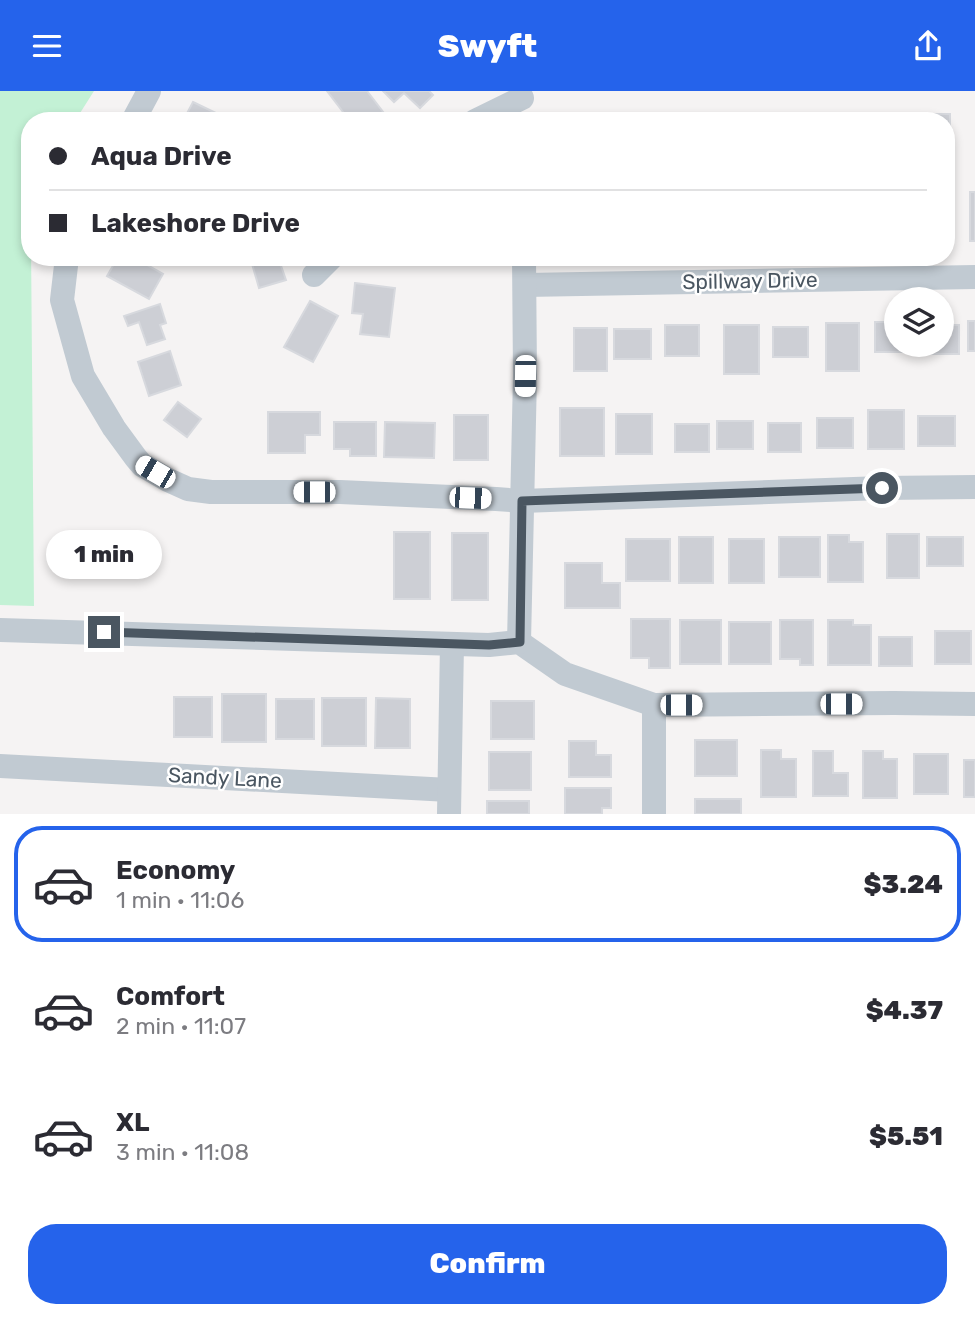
<!DOCTYPE html>
<meta charset="utf-8">
<style>
body{margin:0;font-family:Rubik,sans-serif;background:#f7f7f7;color:#2b2b33;height:100vh;display:flex;flex-direction:column;font-size:26px;white-space:nowrap}
*{box-sizing:border-box;margin:0}
p{font-size:23px;color:#7c7c81}
.icon{flex:none;width:38px;height:38px;fill:none;stroke:currentColor;stroke-width:2;stroke-linecap:round;stroke-linejoin:round}
.map{position:relative;height:723px;overflow:hidden}
.details{display:flex;flex-direction:column;background:#fff;flex:1}
.details>*{flex:none}
.top-card{position:absolute;left:21px;top:21px;width:934px;height:154px;border-radius:28px;box-shadow:0 4px 10px #0003;display:grid;align-content:center;height:154px;padding:0 28px;background:#fff}
.buttons{position:absolute;left:884px;top:196px;display:grid;gap:14px}
.buttons a{display:grid;place-items:center;width:70px;height:70px;border-radius:50%;background:#fff;box-shadow:0 4px 10px #0003;font-size:35px}
.end{position:absolute;width:32px;height:32px;margin:-16px;border:9px solid #4a5661;background:#fff;box-shadow:0 0 0 4px #fff}
.from{border-radius:50%}
.bubble{position:absolute;height:49px;border-radius:24px;background:#fff;box-shadow:0 4px 10px #0003;font-size:23px;font-weight:800;line-height:49px;text-align:center}
.car{position:absolute;width:21px;height:42px;margin:-21px -10px;border-radius:9px;box-shadow:0 0 5px 2px #0007;background:linear-gradient(#fff 24%,#345 0 40%,#fff 0 76%,#345 0 86%,#fff 0)}
.top-card b{display:flex;align-items:center;gap:24px;height:66px;font-size:26px}
.top-card b+b{border-top:2px solid #e1e1e2}
.top-card i{width:18px;height:18px;background:#2b2b33}
ul{padding:12px 0 0;list-style:none}
li{display:flex;align-items:center;gap:21px;height:116px;margin:0 14px 10px;padding:0 14px;border:4px solid transparent;border-radius:28px}
li div{flex:1}
li b{display:block;font-size:26px}
li em{font-style:normal;font-weight:800}
li.on{border-color:#2563eb}
li>.icon{width:63px;height:63px;stroke-width:1.5}
.action{display:flex;gap:14px;margin-top:auto;padding:14px 28px}
.action a{flex:1;height:80px;border-radius:28px;background:#2563eb;color:#fff;font-size:28px;font-weight:800;line-height:80px;text-align:center}
header{display:flex;justify-content:space-between;align-items:center;height:91px;padding:0 28px;background:#2563eb;color:#fff;font-size:32px;font-weight:800}
.map>svg:first-child{display:block}
.green{fill:#c3f1d5}
.building{fill:#cdcfd5;stroke:#d7d9de;stroke-width:2}
.lines{fill:none;stroke-linecap:round;stroke-linejoin:round}
.minor{stroke:#c1cad2;stroke-width:24}
.route{stroke:#4a5661;stroke-width:9}
.labels{text-anchor:middle;stroke-width:5;stroke-linejoin:round;paint-order:stroke}
.street-label{font-size:21px;fill:#4a5661;stroke:#fff}
</style>
<header><svg class="icon" aria-label="menu" viewBox="0 0 24 24"><path d="M4 6h16M4 12h16M4 18h16"/></svg>Swyft<svg class="icon" aria-label="share" viewBox="0 0 24 24"><path d="M12 15V3M7 8l5-5 5 5M5 13v7h14v-7"/></svg></header>
<div class="map">
<svg width="975" height="723" viewBox="0 0 975 723">
<rect width="100%" height="100%" fill="#f5f3f3"/>
<path class="green" d="M0 0H94L75 30H30L34 515 0 514Z"/>
<g class="building">
<path d="M327 0H367L390 30H350Z"/>
<path d="M383 0H429L433 4 420 17 404 2 394 11Z"/>
<path d="M193 11 222 25 219 30H183Z"/>
<path d="M918 23H950V53H947V30H918Z"/>
<rect x="724" y="25" width="34" height="5"/>
<rect x="817" y="25" width="33" height="5"/>
<rect x="614" y="27" width="35" height="3"/>
<rect x="767" y="27" width="42" height="3"/>
<rect x="874" y="27" width="35" height="3"/>
<rect x="970" y="101" width="5" height="49"/>
<rect x="947" y="108" width="4" height="42"/>
<path d="M118 166H133L163 183 149 208 107 185Z"/>
<path d="M250 166H278L286 189 259 197Z"/>
<path d="M355 192 395 197 389 246 360 243 363 223 352 222Z"/>
<path d="M310 210 338 225 313 271 284 256Z"/>
<path d="M160 213 166 232 160 234 165 248 147 254 139 231 128 235 124 225Z"/>
<rect x="968" y="230" width="7" height="30"/>
<path d="M875 231H896V254H909V261H875Z"/>
<rect x="826" y="232" width="33" height="48"/>
<rect x="665" y="234" width="34" height="31"/>
<rect x="724" y="234" width="35" height="49"/>
<path d="M942 234H959V263H924V254H942Z"/>
<rect x="773" y="236" width="35" height="30"/>
<rect x="574" y="237" width="33" height="43"/>
<rect x="614" y="238" width="37" height="30"/>
<path d="M170 260 181 294 149 305 138 271Z"/>
<path d="M178 311 201 328 187 346 164 329Z"/>
<rect x="560" y="317" width="44" height="48"/>
<rect x="868" y="319" width="36" height="39"/>
<path d="M268 321H320V344H305V362H268Z"/>
<rect x="616" y="323" width="36" height="40"/>
<rect x="454" y="324" width="34" height="45"/>
<rect x="918" y="325" width="37" height="30"/>
<rect x="817" y="327" width="36" height="30"/>
<rect x="717" y="330" width="36" height="28"/>
<path d="M334 331H376V365H350V358H334Z"/>
<path d="M385 331 435 332 434 367 384 366Z"/>
<rect x="768" y="332" width="33" height="29"/>
<rect x="675" y="333" width="34" height="28"/>
<rect x="394" y="441" width="36" height="67"/>
<rect x="452" y="442" width="36" height="67"/>
<rect x="887" y="443" width="32" height="44"/>
<path d="M828 444H849V451H863V491H828Z"/>
<rect x="679" y="446" width="34" height="46"/>
<rect x="779" y="446" width="41" height="40"/>
<rect x="927" y="446" width="36" height="29"/>
<rect x="626" y="448" width="44" height="42"/>
<rect x="729" y="448" width="35" height="44"/>
<path d="M565 472H602V492H620V517H565Z"/>
<path d="M631 528H670V577H649V567H631Z"/>
<rect x="680" y="529" width="41" height="44"/>
<path d="M780 529H813V574H800V568H780Z"/>
<path d="M828 529H853V534H871V574H828Z"/>
<rect x="729" y="531" width="42" height="42"/>
<rect x="935" y="540" width="36" height="33"/>
<rect x="879" y="546" width="33" height="29"/>
<rect x="222" y="603" width="44" height="48"/>
<rect x="174" y="606" width="38" height="40"/>
<rect x="322" y="607" width="44" height="48"/>
<path d="M376 607 410 608V657H375Z"/>
<rect x="276" y="608" width="38" height="40"/>
<rect x="491" y="610" width="43" height="38"/>
<rect x="695" y="649" width="42" height="36"/>
<path d="M569 650H596V664H611V686H569Z"/>
<path d="M761 659H781V668H796V706H761Z"/>
<path d="M813 660H833V682H848V705H813Z"/>
<path d="M863 660H883V668H897V707H863Z"/>
<rect x="489" y="661" width="42" height="38"/>
<rect x="914" y="663" width="34" height="40"/>
<rect x="964" y="669" width="11" height="37"/>
<path d="M565 697H611V717H602V723H565Z"/>
<rect x="695" y="708" width="46" height="15"/>
<rect x="487" y="710" width="42" height="13"/>
</g>
<g class="lines">
<g class="minor">
<path d="M133 30 149 0"/>
<path d="M475 30 522 7"/>
<path d="M67 166 62 209 83 285 114 337 136 367 142 374 168 389 188 398 211 401H340L496 408 522 410 882 397 975 396"/>
<path d="M314 184 332 166"/>
<path d="M525 194 975 186"/>
<path d="M0 539 489 554 519 551 565 583 654 614 894 612 975 613"/>
<path d="M519 551 525 285 524 166"/>
<path d="M654 614V723"/>
<path d="M0 675 449 699"/>
<path d="M449 723 452 553"/>
</g>
</g>
<g class="lines">
<path class="route" d="M104 541 489 554 520 551 522 410 882 397"/>
</g>
<g class="labels">
<g class="street-label">
<text transform="translate(750 190) rotate(-1)" y="7">Spillway Drive</text>
<text transform="translate(225 687) rotate(3)" y="7">Sandy Lane</text>
</g>
</g>
</svg>
<div class="buttons">
<a><svg class="icon" aria-label="layers" viewBox="0 0 24 24"><path d="M12 4l9 5-9 5-9-5zM3 14l9 5 9-5"/></svg></a>
</div>
<i class="end from" style="left:882px;top:397px"></i>
<i class="end" style="left:104px;top:541px"></i>
<div class="bubble" style="left:46px;top:439px;width:116px">1 min</div>
<i class="car" style="left:525px;top:285px;rotate:181deg"></i>
<i class="car" style="left:155px;top:381px;rotate:300deg"></i>
<i class="car" style="left:314px;top:401px;rotate:270deg"></i>
<i class="car" style="left:470px;top:407px;rotate:92deg"></i>
<i class="car" style="left:841px;top:613px;rotate:90deg"></i>
<i class="car" style="left:681px;top:614px;rotate:90deg"></i>
<div class="top-card">
<b><i class="from"></i>Aqua Drive</b>
<b><i></i>Lakeshore Drive</b>
</div>
</div>
<section class="details">
<ul>
<li class="on"><svg class="icon" aria-label="car" viewBox="0 0 24 24"><path d="M5 17H2v-5l4-1 3-4h7l3 4 3 1v5h-3M9 17h6M6 11h13"/><circle cx="7" cy="17" r="2"/><circle cx="17" cy="17" r="2"/></svg><div><b>Economy</b><p>1 min · 11:06</p></div><em>$3.24</em></li>
<li><svg class="icon" aria-label="car" viewBox="0 0 24 24"><path d="M5 17H2v-5l4-1 3-4h7l3 4 3 1v5h-3M9 17h6M6 11h13"/><circle cx="7" cy="17" r="2"/><circle cx="17" cy="17" r="2"/></svg><div><b>Comfort</b><p>2 min · 11:07</p></div><em>$4.37</em></li>
<li><svg class="icon" aria-label="car" viewBox="0 0 24 24"><path d="M5 17H2v-5l4-1 3-4h7l3 4 3 1v5h-3M9 17h6M6 11h13"/><circle cx="7" cy="17" r="2"/><circle cx="17" cy="17" r="2"/></svg><div><b>XL</b><p>3 min · 11:08</p></div><em>$5.51</em></li>
</ul>
<div class="action"><a>Confirm</a></div>
</section>
